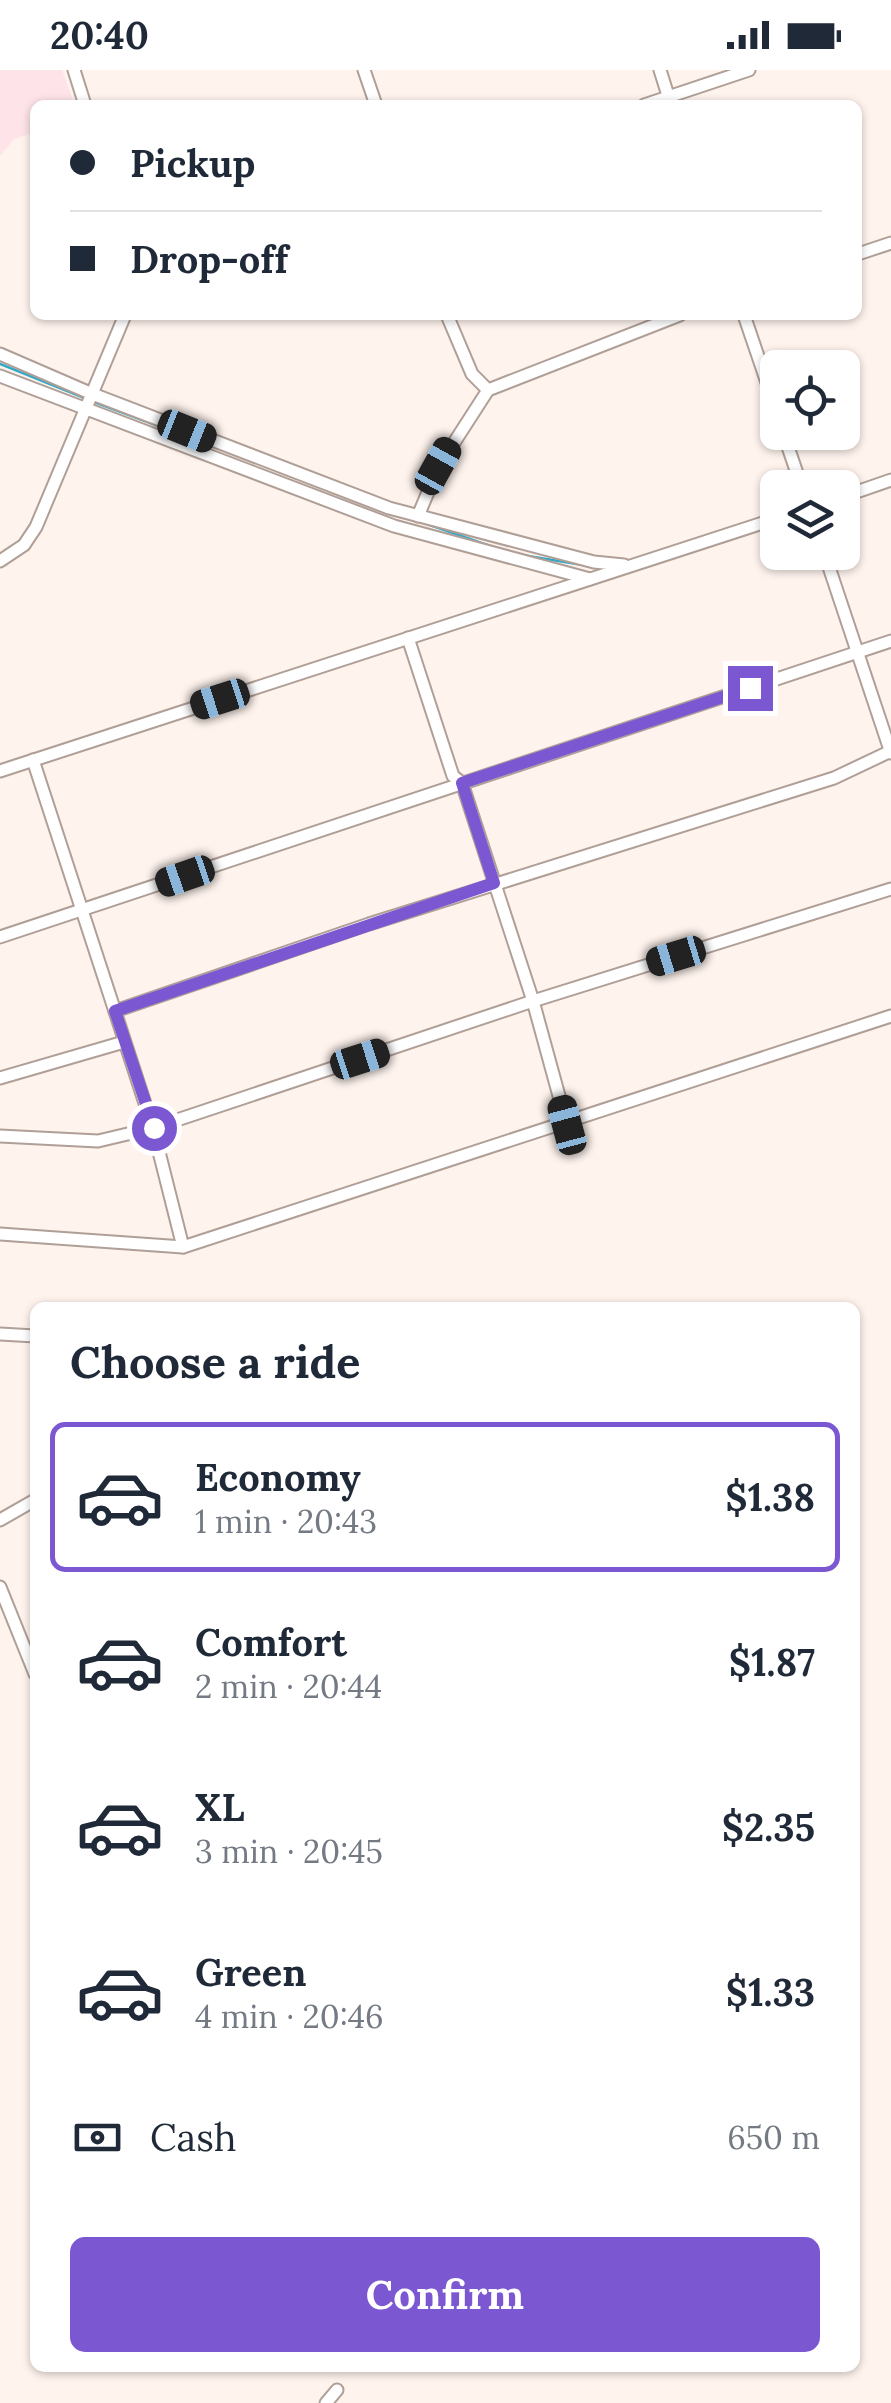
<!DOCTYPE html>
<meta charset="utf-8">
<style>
body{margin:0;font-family:Lora,serif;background:#f2f2f3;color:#1f2937;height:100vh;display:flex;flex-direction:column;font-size:38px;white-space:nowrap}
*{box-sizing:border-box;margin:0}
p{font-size:32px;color:#747a83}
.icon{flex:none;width:55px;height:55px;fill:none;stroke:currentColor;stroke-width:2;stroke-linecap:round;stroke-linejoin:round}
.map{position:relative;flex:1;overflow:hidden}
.panel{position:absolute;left:30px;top:1232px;width:830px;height:1070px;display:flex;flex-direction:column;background:#fff;border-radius:15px;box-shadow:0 2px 8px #0004}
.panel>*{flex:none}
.banner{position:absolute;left:30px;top:30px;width:832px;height:220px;border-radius:15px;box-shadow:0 2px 8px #0004;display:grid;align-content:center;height:220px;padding:0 40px;background:#fff}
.buttons{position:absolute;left:760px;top:280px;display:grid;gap:20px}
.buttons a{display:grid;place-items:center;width:100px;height:100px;border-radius:15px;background:#fff;box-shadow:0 2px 8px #0004;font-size:50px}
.end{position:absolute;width:45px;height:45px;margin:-22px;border:12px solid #7b58d2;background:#fff;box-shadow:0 0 0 5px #fff}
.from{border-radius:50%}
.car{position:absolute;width:30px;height:60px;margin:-30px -15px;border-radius:12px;box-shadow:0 0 8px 2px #0007;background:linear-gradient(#222 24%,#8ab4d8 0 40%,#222 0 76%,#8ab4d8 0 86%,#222 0)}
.banner b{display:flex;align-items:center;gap:35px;height:95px;font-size:38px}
.banner b+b{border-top:2px solid #e0e1e3}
.banner i{width:25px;height:25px;background:#1f2937}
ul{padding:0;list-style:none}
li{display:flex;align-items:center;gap:30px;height:150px;margin:0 20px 15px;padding:0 20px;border:5px solid transparent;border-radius:15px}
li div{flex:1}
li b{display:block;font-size:38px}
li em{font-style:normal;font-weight:700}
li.active{border-color:#7b58d2}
li>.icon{width:90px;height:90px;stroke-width:1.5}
h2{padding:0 40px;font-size:45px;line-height:120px}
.pay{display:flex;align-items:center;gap:25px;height:110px;padding:0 40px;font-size:38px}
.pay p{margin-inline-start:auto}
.cta{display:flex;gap:20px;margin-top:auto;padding:20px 40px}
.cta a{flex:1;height:115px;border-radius:15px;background:#7b58d2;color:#fff;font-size:40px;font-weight:700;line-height:115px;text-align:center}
.status{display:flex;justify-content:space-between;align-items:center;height:70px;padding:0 50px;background:#fff;direction:ltr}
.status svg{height:28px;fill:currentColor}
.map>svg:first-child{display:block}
.education{fill:#fee4e8}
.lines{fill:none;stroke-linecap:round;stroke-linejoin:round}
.stream{stroke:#30a9c9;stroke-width:2.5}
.minor-casing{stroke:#b09f97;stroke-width:15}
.minor{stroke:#fff;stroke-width:11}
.route{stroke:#7b58d2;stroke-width:12}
</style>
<div class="status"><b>20:40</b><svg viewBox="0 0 49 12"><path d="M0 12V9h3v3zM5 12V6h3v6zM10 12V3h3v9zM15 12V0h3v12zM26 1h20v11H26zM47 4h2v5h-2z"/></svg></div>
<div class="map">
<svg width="891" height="2333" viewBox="0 0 891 2333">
<rect width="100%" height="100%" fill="#fef3ed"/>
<path class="education" d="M0 0H62L75 35H35V62L14 69 0 86Z"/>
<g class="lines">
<g class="stream">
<path d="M0 294 87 329"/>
<path d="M94 332 260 394"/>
<path d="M427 454 490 476"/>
<path d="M522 485 583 495"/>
</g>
<g class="minor-casing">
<g id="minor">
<path d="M74 0 85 35"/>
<path d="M364 0 376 35"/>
<path d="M660 0 671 35"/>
<path d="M644 35 749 0"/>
<path d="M858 184 891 173"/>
<path d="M447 245 472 304 488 320"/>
<path d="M744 245 778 345"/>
<path d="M0 284 90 323 389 438 594 492 624 495"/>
<path d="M0 306 394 456 590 509"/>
<path d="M783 362 802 418"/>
<path d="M842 427 891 410"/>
<path d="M418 446 439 396 488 320 680 245"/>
<path d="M824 482 891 683"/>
<path d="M0 491 24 475 36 457 125 245"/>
<path d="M408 568 453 706 462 713 533 931 567 1055"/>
<path d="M33 690 153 1058 183 1177 891 946"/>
<path d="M0 701 778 448"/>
<path d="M0 867 891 571"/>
<path d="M115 941 369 854 834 708 891 681"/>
<path d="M0 1008 124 972"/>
<path d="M0 1066 98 1071 153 1058 533 931 891 819"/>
<path d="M0 1164 183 1177"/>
<path d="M0 1264 35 1266"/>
<path d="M0 1450 35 1430"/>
<path d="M0 1517 35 1604"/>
<path d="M326 2333 337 2320"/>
</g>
</g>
<use href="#minor" class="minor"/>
</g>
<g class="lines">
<path class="route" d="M154 1058 115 941 494 813 462 713 750 618"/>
</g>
</svg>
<div class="buttons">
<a><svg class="icon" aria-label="locate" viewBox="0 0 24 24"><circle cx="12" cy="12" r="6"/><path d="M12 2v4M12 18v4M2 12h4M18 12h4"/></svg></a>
<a><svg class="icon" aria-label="layers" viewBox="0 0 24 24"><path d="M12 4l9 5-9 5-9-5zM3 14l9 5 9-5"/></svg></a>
</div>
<i class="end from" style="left:154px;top:1058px"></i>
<i class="end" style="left:750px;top:618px"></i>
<i class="car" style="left:187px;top:361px;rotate:112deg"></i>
<i class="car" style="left:438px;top:396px;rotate:29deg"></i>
<i class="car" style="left:220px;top:629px;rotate:252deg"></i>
<i class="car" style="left:185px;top:806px;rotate:251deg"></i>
<i class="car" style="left:676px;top:886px;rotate:253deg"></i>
<i class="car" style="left:360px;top:989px;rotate:72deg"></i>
<i class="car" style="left:567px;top:1055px;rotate:345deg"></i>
<div class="banner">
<b><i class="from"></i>Pickup</b>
<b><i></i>Drop-off</b>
</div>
<section class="panel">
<h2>Choose a ride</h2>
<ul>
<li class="active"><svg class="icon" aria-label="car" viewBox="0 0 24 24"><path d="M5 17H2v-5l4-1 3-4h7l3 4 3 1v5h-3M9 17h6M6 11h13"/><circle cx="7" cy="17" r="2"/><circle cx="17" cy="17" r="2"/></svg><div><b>Economy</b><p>1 min · 20:43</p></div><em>$1.38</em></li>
<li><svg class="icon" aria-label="car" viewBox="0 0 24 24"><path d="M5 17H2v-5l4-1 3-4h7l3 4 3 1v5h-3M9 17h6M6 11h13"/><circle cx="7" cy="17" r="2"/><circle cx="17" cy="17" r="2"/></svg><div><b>Comfort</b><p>2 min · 20:44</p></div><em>$1.87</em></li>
<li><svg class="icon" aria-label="car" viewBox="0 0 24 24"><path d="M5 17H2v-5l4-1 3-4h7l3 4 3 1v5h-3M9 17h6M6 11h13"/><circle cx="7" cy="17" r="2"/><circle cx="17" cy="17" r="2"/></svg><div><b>XL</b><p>3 min · 20:45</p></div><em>$2.35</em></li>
<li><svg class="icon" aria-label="car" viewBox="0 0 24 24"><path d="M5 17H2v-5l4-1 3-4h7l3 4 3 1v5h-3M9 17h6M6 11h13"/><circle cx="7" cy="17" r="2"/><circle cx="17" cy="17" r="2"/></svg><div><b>Green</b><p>4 min · 20:46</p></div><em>$1.33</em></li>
</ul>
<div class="pay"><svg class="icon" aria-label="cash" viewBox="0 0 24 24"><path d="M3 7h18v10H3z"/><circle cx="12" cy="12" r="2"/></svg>Cash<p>650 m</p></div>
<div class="cta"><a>Confirm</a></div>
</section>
</div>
